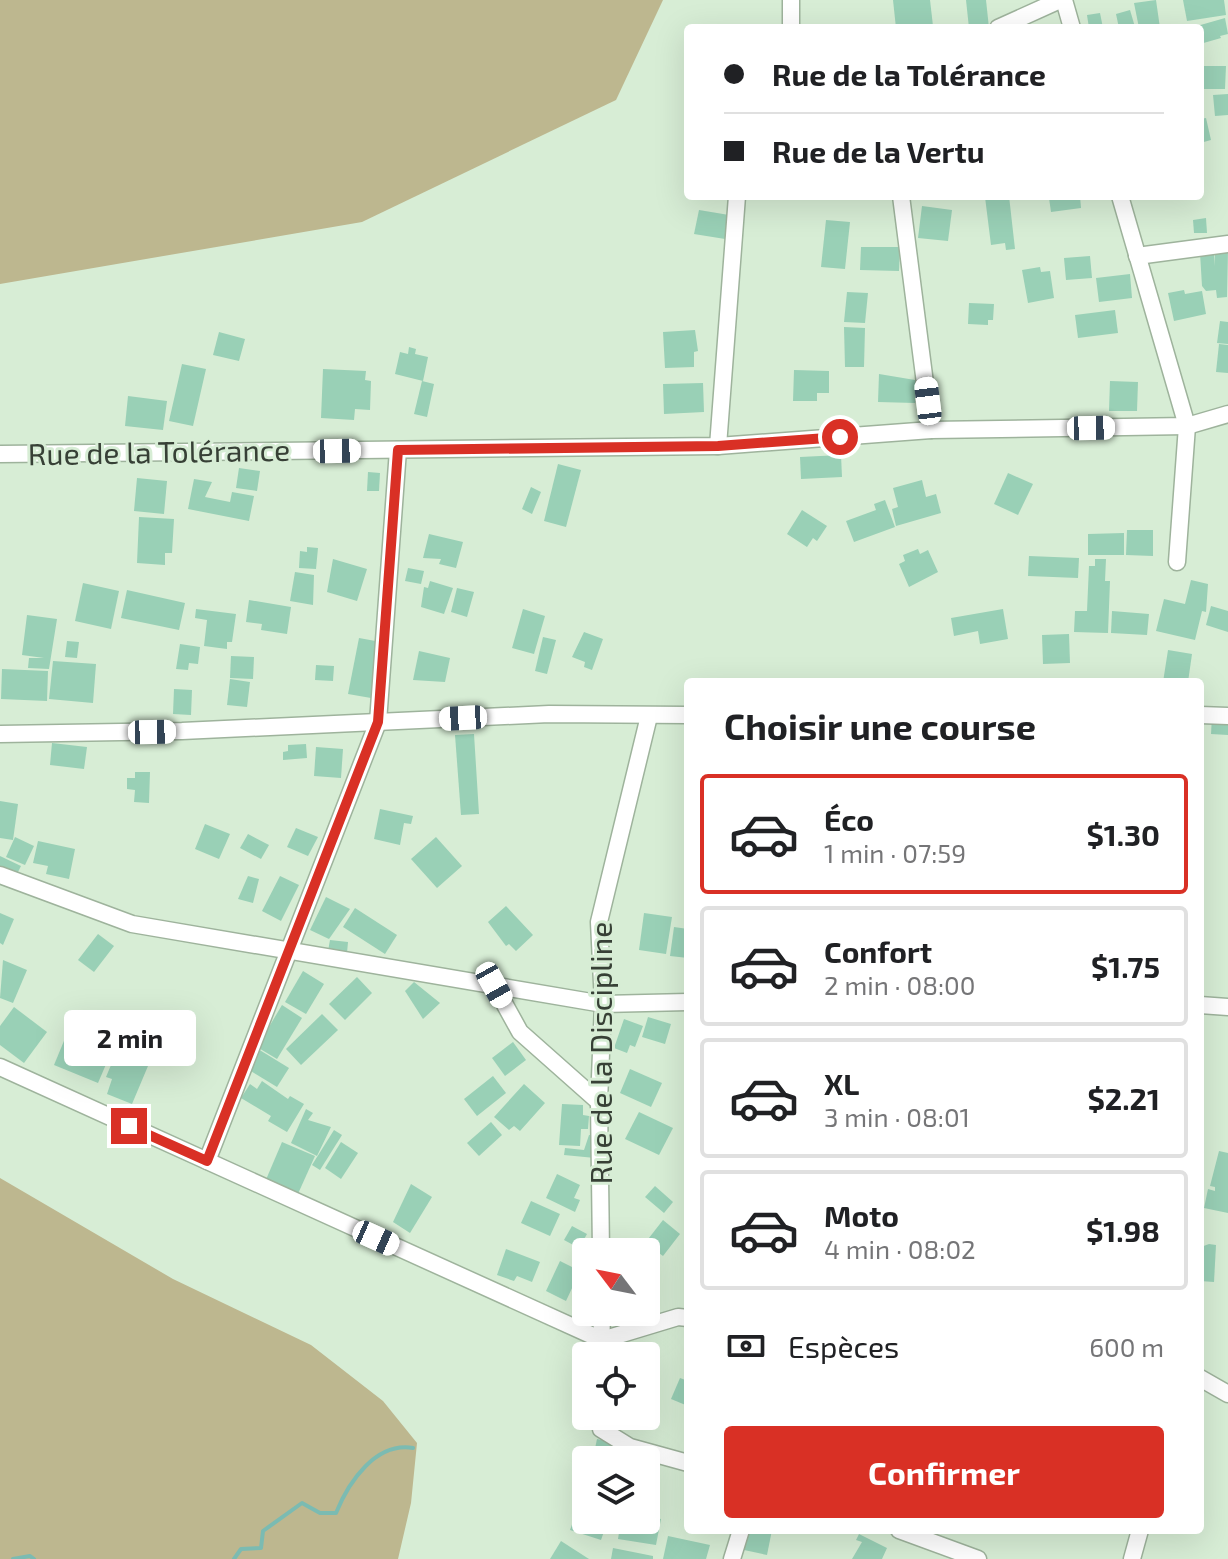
<!DOCTYPE html>
<html lang="fr">
<meta charset="utf-8">
<style>
body{margin:0;font-family:"Exo 2",sans-serif;background:#f2f2f2;color:#202124;height:100vh;display:flex;flex-direction:column;font-size:30px;white-space:nowrap}
*{box-sizing:border-box;margin:0}
p{font-size:26px;color:#757577}
.icon{flex:none;width:44px;height:44px;fill:none;stroke:currentColor;stroke-width:2;stroke-linecap:round;stroke-linejoin:round}
.map{position:relative;flex:1;overflow:hidden}
.panel{position:absolute;left:684px;top:678px;width:520px;height:856px;display:flex;flex-direction:column;background:#fff;border-radius:8px;box-shadow:0 8px 32px #0002}
.panel>*{flex:none}
.top-card{position:absolute;left:684px;top:24px;width:520px;height:176px;border-radius:8px;box-shadow:0 8px 32px #0002;display:grid;align-content:center;height:176px;padding:0 40px;background:#fff}
.needle{width:52px;rotate:302deg}
.controls{position:absolute;left:572px;top:1238px;display:grid;gap:16px}
.controls a{display:grid;place-items:center;width:88px;height:88px;border-radius:8px;background:#fff;box-shadow:0 8px 32px #0002;font-size:40px}
.end{position:absolute;width:36px;height:36px;margin:-18px;border:10px solid #d93025;background:#fff;box-shadow:0 0 0 4px #fff}
.from{border-radius:50%}
.bubble{position:absolute;height:56px;border-radius:8px;background:#fff;box-shadow:0 8px 32px #0002;font-size:26px;font-weight:700;line-height:56px;text-align:center}
.car{position:absolute;width:24px;height:48px;margin:-24px -12px;border-radius:10px;box-shadow:0 0 6px 2px #0007;background:linear-gradient(#fff 24%,#345 0 40%,#fff 0 76%,#345 0 86%,#fff 0)}
.top-card b{display:flex;align-items:center;gap:28px;height:76px;font-size:30px}
.top-card b+b{border-top:2px solid #e0e0e0}
.top-card i{width:20px;height:20px;background:#202124}
ul{padding:0;list-style:none}
li{display:flex;align-items:center;gap:24px;height:120px;margin:0 16px 12px;padding:0 24px;border:4px solid #e0e0e0;border-radius:8px}
li div{flex:1}
li b{display:block;font-size:30px}
li em{font-style:normal;font-weight:700}
li.active{border-color:#d93025}
li>.icon{width:72px;height:72px;stroke-width:1.5}
h2{padding:0 40px;font-size:36px;line-height:96px}
.pay{display:flex;align-items:center;gap:20px;height:88px;padding:0 40px;font-size:30px}
.pay p{margin-inline-start:auto}
.cta{display:flex;gap:16px;margin-top:auto;padding:16px 40px}
.cta a{flex:1;height:92px;border-radius:8px;background:#d93025;color:#fff;font-size:32px;font-weight:700;line-height:92px;text-align:center}
.map>svg:first-child{display:block}
.green{fill:#bdb78f}
.lines{fill:none;stroke-linecap:round;stroke-linejoin:round}
.stream{stroke:#7bbbb2;stroke-width:4}
.building{fill:#99d0b6}
.street-casing{stroke:#9eb39c;stroke-width:19}
.street{stroke:#fff;stroke-width:16}
.route{stroke:#d93025;stroke-width:10}
.labels{text-anchor:middle;stroke-width:6;stroke-linejoin:round;paint-order:stroke}
.street-label{font-size:30px;fill:#374036;stroke:#d7edd5}
</style>
<div class="map">
<svg width="1228" height="1559" viewBox="0 0 1228 1559">
<rect width="100%" height="100%" fill="#d7edd5"/>
<g class="green">
<path d="M0 0H663L616 100 362 222 0 284Z"/>
<path d="M0 1178 173 1279 311 1345 383 1401 417 1443 411 1503 398 1559H0Z"/>
</g>
<g class="lines">
<g class="stream">
<path d="M13 1559 30 1556 34 1559"/>
<path d="M234 1559 241 1549 261 1548 263 1531 302 1503 320 1513H336C349 1481 376 1442 413 1448"/>
</g>
</g>
<g class="building">
<path d="M893 0H930L933 26 896 28Z"/>
<path d="M966 0H986L989 28H969Z"/>
<path d="M1156 0 1160 28H1139L1134 3Z"/>
<path d="M1183 0H1224L1226 15 1187 21Z"/>
<path d="M1130 10 1135 27 1119 28 1116 14Z"/>
<path d="M1100 13 1103 28H1089L1087 15Z"/>
<path d="M1225 18 1228 34 1220 36 1221 38 1200 44V28H1190Z"/>
<path d="M1200 66H1226L1225 89H1200Z"/>
<path d="M1228 94V115L1215 116 1213 95Z"/>
<path d="M1206 118 1211 140 1200 143V119Z"/>
<path d="M1009 196 1015 249 1006 250 1005 243 991 245 985 197Z"/>
<path d="M1056 196H1080L1081 208 1051 212 1049 198Z"/>
<path d="M922 206 952 210 948 241 918 238Z"/>
<path d="M699 210 729 215 725 239 694 234Z"/>
<path d="M1206 218 1207 233H1194L1193 220Z"/>
<path d="M826 220 850 222 845 269 821 267Z"/>
<path d="M861 247H900L899 271 860 270Z"/>
<path d="M1215 250H1228L1227 297 1217 298 1216 290 1206 291 1202 286 1200 253 1214 252 1215 266Z"/>
<path d="M1090 256 1092 278 1066 280 1064 258Z"/>
<path d="M1040 267 1041 272 1050 271 1054 298 1028 303 1022 270Z"/>
<path d="M1130 274 1132 298 1099 302 1096 278Z"/>
<path d="M1184 290 1185 294 1202 291 1206 314 1174 321 1168 293Z"/>
<path d="M847 292 868 293 865 323 844 322Z"/>
<path d="M969 303 994 304 993 320H988V325L968 324Z"/>
<path d="M1115 310 1118 333 1078 338 1075 315Z"/>
<path d="M1220 321 1228 322V344L1217 343Z"/>
<path d="M844 327 865 328 864 367H845Z"/>
<path d="M695 330 698 351 694 352V367L665 368 663 332Z"/>
<path d="M219 332 245 339 239 361 213 355Z"/>
<path d="M1219 344 1228 345V373L1216 372Z"/>
<path d="M409 347 416 349 415 354 428 357 423 381 395 374 400 352 408 354Z"/>
<path d="M182 364 206 369 193 426 169 421Z"/>
<path d="M323 369 366 371 365 380 371 381 370 410 355 409 354 420 321 418Z"/>
<path d="M794 370 829 371V393H817V401H793Z"/>
<path d="M879 374 915 380V403L878 402Z"/>
<path d="M422 381 434 384 427 417 414 414Z"/>
<path d="M1110 381 1138 382 1137 411H1109Z"/>
<path d="M703 383 704 412 664 414 663 384Z"/>
<path d="M128 396 167 401 163 430 125 426Z"/>
<path d="M841 455 842 477 801 479 800 457Z"/>
<path d="M558 464 581 470 566 527 544 521Z"/>
<path d="M239 468 260 471 257 491 236 488Z"/>
<path d="M368 472 380 473 379 491H367Z"/>
<path d="M1008 473 1033 484 1018 515 994 504Z"/>
<path d="M137 478 167 481 164 514 134 511Z"/>
<path d="M194 479 212 482 205 497 230 502 232 492 254 496 249 521 188 509Z"/>
<path d="M922 480 926 497 936 494 941 513 896 526 892 509 898 507 893 488Z"/>
<path d="M531 487 541 492 532 514 522 509Z"/>
<path d="M885 500 895 527 854 542 846 521 876 510 874 504Z"/>
<path d="M802 510 827 526 817 541 813 538 807 547 787 534Z"/>
<path d="M139 517 174 519 172 553H165V565L137 563Z"/>
<path d="M1127 530H1153V556L1126 555Z"/>
<path d="M1124 533V555H1088V534Z"/>
<path d="M429 534 463 542 456 568 439 564 441 559 423 558Z"/>
<path d="M307 547 318 548 316 569 299 568 300 551 307 552Z"/>
<path d="M918 549 920 554 928 550 938 572 909 587 899 564 905 561 903 555Z"/>
<path d="M1029 556 1079 558 1078 578 1028 576Z"/>
<path d="M333 559 367 569 357 601 327 592Z"/>
<path d="M1095 559H1106L1105 581H1110L1108 633 1074 632 1075 611H1087L1089 566H1095Z"/>
<path d="M408 568 424 571 421 584 405 581Z"/>
<path d="M295 572 314 575 313 605 290 601Z"/>
<path d="M1191 580 1208 584 1206 612 1202 611 1195 640 1156 631 1164 599 1185 604Z"/>
<path d="M430 581 453 588 444 614 421 607 424 587 428 588Z"/>
<path d="M83 583 119 591 111 629 75 621Z"/>
<path d="M457 588 474 592 467 617 451 612Z"/>
<path d="M127 590 185 603 179 630 121 618Z"/>
<path d="M249 600 291 607 287 634 261 630 262 624 246 622Z"/>
<path d="M1211 606 1228 611V632L1206 625Z"/>
<path d="M196 609 236 614 232 642H227V649L204 646 207 620 195 618Z"/>
<path d="M523 609 545 616 534 654 512 648Z"/>
<path d="M1003 609 1008 639 980 644 978 631 954 636 951 618Z"/>
<path d="M1112 611 1149 614 1147 635 1111 633Z"/>
<path d="M27 615 57 619 49 669 28 668 29 658H44L22 655Z"/>
<path d="M584 632 603 639 592 670 584 667 585 662 572 657Z"/>
<path d="M1069 634 1070 663 1043 664 1042 635Z"/>
<path d="M543 637 556 640 547 674 535 671Z"/>
<path d="M359 638 381 642 371 698 348 694Z"/>
<path d="M67 641 79 642 77 658 65 657Z"/>
<path d="M180 644 200 647 198 664 189 663 188 670 176 669Z"/>
<path d="M1168 650 1192 654 1188 682H1163Z"/>
<path d="M419 651 450 658 445 682 413 680Z"/>
<path d="M231 656 254 657 253 679 230 678Z"/>
<path d="M53 661 96 664 93 703 49 699Z"/>
<path d="M316 665 334 666 333 681 315 680Z"/>
<path d="M2 669 48 671 47 701 1 699Z"/>
<path d="M230 679 250 682 247 707 227 705Z"/>
<path d="M174 689 192 690 191 715 173 714Z"/>
<path d="M1212 716 1228 717V735L1211 734Z"/>
<path d="M474 734 479 814 461 815 455 735Z"/>
<path d="M52 743 87 747 84 769 50 765Z"/>
<path d="M306 744 307 758 283 760V752L288 751V745Z"/>
<path d="M316 747 343 749 341 778 314 776Z"/>
<path d="M135 772H150L149 803 134 802 135 790 127 789V778H135Z"/>
<path d="M0 801 18 804 13 840 0 838Z"/>
<path d="M380 809 413 816 411 824 404 823 400 845 374 839Z"/>
<path d="M205 824 230 834 219 859 195 849Z"/>
<path d="M296 828 318 837 308 856 287 847Z"/>
<path d="M248 834 269 845 261 859 240 848Z"/>
<path d="M15 837 34 846 25 865 6 857Z"/>
<path d="M436 837 462 866 437 888 411 859Z"/>
<path d="M38 841 75 849 69 879 46 874 48 866 33 863Z"/>
<path d="M0 856 21 866 14 880 0 874Z"/>
<path d="M248 876 259 879 253 903 238 899Z"/>
<path d="M280 876 299 885 281 921 262 911Z"/>
<path d="M326 897 350 909 329 939 310 930Z"/>
<path d="M506 906 533 935 516 951 509 944 506 946 488 922Z"/>
<path d="M355 908 397 935 385 954 343 927Z"/>
<path d="M0 913 14 919 3 945 0 943Z"/>
<path d="M644 913 672 917 666 954 639 950Z"/>
<path d="M674 927 688 929V958L670 956Z"/>
<path d="M98 934 114 946 94 972 78 960Z"/>
<path d="M330 940 348 942 347 953 328 951Z"/>
<path d="M3 960 27 970 13 1003 0 998Z"/>
<path d="M303 971 324 984 306 1014 285 1002Z"/>
<path d="M357 977 372 993 345 1020 329 1004Z"/>
<path d="M414 982 440 1003 423 1019 405 991Z"/>
<path d="M282 1005 302 1018 277 1059 257 1047Z"/>
<path d="M14 1007 47 1032 24 1063 0 1045V1026Z"/>
<path d="M322 1014 338 1030 301 1065 286 1049Z"/>
<path d="M648 1017 671 1024 665 1044 642 1037Z"/>
<path d="M624 1019 643 1026 635 1047 630 1045 627 1053 614 1048Z"/>
<path d="M66 1036 110 1055 98 1083 54 1065Z"/>
<path d="M513 1042 526 1060 505 1076 492 1058Z"/>
<path d="M258 1049 289 1068 277 1087 246 1068Z"/>
<path d="M116 1053 148 1066 132 1104 107 1094 112 1079 106 1077Z"/>
<path d="M630 1069 662 1083 651 1107 620 1093Z"/>
<path d="M493 1076 506 1093 477 1116 464 1099Z"/>
<path d="M262 1081 288 1099 290 1096 304 1104 287 1132 268 1121 271 1116 241 1098 250 1084 257 1089Z"/>
<path d="M524 1084 545 1103 520 1131 514 1126 509 1130 494 1117Z"/>
<path d="M562 1104 583 1105V1115L589 1116 588 1129H581L580 1146 559 1145Z"/>
<path d="M306 1109 313 1113 308 1120 331 1127 317 1156 291 1143Z"/>
<path d="M639 1112 673 1128 659 1155 625 1139Z"/>
<path d="M491 1122 502 1135 479 1156 467 1143Z"/>
<path d="M334 1130 342 1135 320 1170 312 1165Z"/>
<path d="M589 1135 598 1136 595 1158 564 1155 565 1148 584 1150Z"/>
<path d="M282 1142 315 1156 297 1196 265 1182Z"/>
<path d="M341 1142 358 1153 341 1179 325 1168Z"/>
<path d="M1219 1151 1228 1153V1213L1204 1208 1208 1189 1215 1191V1187L1210 1186Z"/>
<path d="M557 1174 580 1185 574 1198 580 1200 575 1212 546 1198Z"/>
<path d="M411 1184 432 1197 410 1233 393 1222Z"/>
<path d="M655 1186 673 1202 664 1213 645 1197Z"/>
<path d="M531 1201 560 1214 550 1236 521 1223Z"/>
<path d="M663 1220 680 1234 663 1256 645 1243Z"/>
<path d="M572 1226 587 1234 579 1248 564 1240Z"/>
<path d="M1209 1244 1216 1245 1214 1282 1200 1281 1201 1247Z"/>
<path d="M506 1249 540 1262 532 1282 517 1276 514 1281 497 1275Z"/>
<path d="M560 1261 580 1271 566 1301 546 1291Z"/>
<path d="M680 1378 688 1381V1406L671 1399Z"/>
<path d="M618 1416H638V1426L618 1424Z"/>
<path d="M597 1439 619 1444 616 1460 593 1458Z"/>
<path d="M579 1505 586 1507V1520H608L601 1540 570 1530Z"/>
<path d="M646 1516 661 1519 656 1545 618 1539 621 1520H646Z"/>
<path d="M749 1530H772L767 1555 744 1550Z"/>
<path d="M859 1534 887 1548 882 1559H852L862 1542 856 1540Z"/>
<path d="M668 1536 710 1545 706 1559H663Z"/>
<path d="M561 1541 589 1559H550Z"/>
<path d="M613 1548 653 1556V1559H611Z"/>
</g>
<g class="lines">
<g class="street-casing">
<g id="street">
<path d="M791 0V28"/>
<path d="M1064 0 1072 28"/>
<path d="M998 28 1060 0"/>
<path d="M901 196 931 430"/>
<path d="M1120 196 1187 426 1177 562"/>
<path d="M1137 256 1228 244"/>
<path d="M718 446 737 196"/>
<path d="M0 454 718 446 931 430 1187 426 1228 414"/>
<path d="M1200 715 1228 716"/>
<path d="M0 734 182 731 549 714 688 715"/>
<path d="M0 875 132 924 603 1004 688 1002"/>
<path d="M494 985 520 1032 599 1102"/>
<path d="M1200 1005 1228 1007"/>
<path d="M0 1067 602 1340 678 1317 688 1318"/>
<path d="M207 1161 378 722 398 450"/>
<path d="M601 1252 599 1102 603 1004 599 922 649 716"/>
<path d="M601 1356 602 1312"/>
<path d="M1200 1378 1228 1394"/>
<path d="M601 1416V1429L630 1447 688 1463"/>
<path d="M899 1530 978 1559"/>
<path d="M732 1559 741 1530"/>
<path d="M1132 1559 1140 1530"/>
</g>
</g>
<use href="#street" class="street"/>
</g>
<g class="lines">
<path class="route" d="M129 1126 207 1161 378 722 398 450 718 446 840 437"/>
</g>
<g class="labels">
<g class="street-label">
<text transform="translate(159 453) rotate(-1)" y="10">Rue de la Tolérance</text>
<text transform="translate(602 1053) rotate(-90)" y="10">Rue de la Discipline</text>
</g>
</g>
</svg>
<div class="controls">
<a><svg class="needle" viewBox="-14 -14 28 28"><path d="M0-13l5 13h-10z" fill="#e53935"/><path d="M0 13l5-13h-10z" fill="#757577"/></svg></a>
<a><svg class="icon" aria-label="locate" viewBox="0 0 24 24"><circle cx="12" cy="12" r="6"/><path d="M12 2v4M12 18v4M2 12h4M18 12h4"/></svg></a>
<a><svg class="icon" aria-label="layers" viewBox="0 0 24 24"><path d="M12 4l9 5-9 5-9-5zM3 14l9 5 9-5"/></svg></a>
</div>
<i class="end from" style="left:840px;top:437px"></i>
<i class="end" style="left:129px;top:1126px"></i>
<div class="bubble" style="left:64px;top:1010px;width:132px">2 min</div>
<i class="car" style="left:928px;top:401px;rotate:353deg"></i>
<i class="car" style="left:1091px;top:428px;rotate:89deg"></i>
<i class="car" style="left:337px;top:451px;rotate:89deg"></i>
<i class="car" style="left:463px;top:718px;rotate:267deg"></i>
<i class="car" style="left:152px;top:732px;rotate:89deg"></i>
<i class="car" style="left:494px;top:985px;rotate:151deg"></i>
<i class="car" style="left:376px;top:1238px;rotate:114deg"></i>
<div class="top-card">
<b><i class="from"></i>Rue de la Tolérance</b>
<b><i></i>Rue de la Vertu</b>
</div>
<section class="panel">
<h2>Choisir une course</h2>
<ul>
<li class="active"><svg class="icon" aria-label="car" viewBox="0 0 24 24"><path d="M5 17H2v-5l4-1 3-4h7l3 4 3 1v5h-3M9 17h6M6 11h13"/><circle cx="7" cy="17" r="2"/><circle cx="17" cy="17" r="2"/></svg><div><b>Éco</b><p>1 min · 07:59</p></div><em>$1.30</em></li>
<li><svg class="icon" aria-label="car" viewBox="0 0 24 24"><path d="M5 17H2v-5l4-1 3-4h7l3 4 3 1v5h-3M9 17h6M6 11h13"/><circle cx="7" cy="17" r="2"/><circle cx="17" cy="17" r="2"/></svg><div><b>Confort</b><p>2 min · 08:00</p></div><em>$1.75</em></li>
<li><svg class="icon" aria-label="car" viewBox="0 0 24 24"><path d="M5 17H2v-5l4-1 3-4h7l3 4 3 1v5h-3M9 17h6M6 11h13"/><circle cx="7" cy="17" r="2"/><circle cx="17" cy="17" r="2"/></svg><div><b>XL</b><p>3 min · 08:01</p></div><em>$2.21</em></li>
<li><svg class="icon" aria-label="car" viewBox="0 0 24 24"><path d="M5 17H2v-5l4-1 3-4h7l3 4 3 1v5h-3M9 17h6M6 11h13"/><circle cx="7" cy="17" r="2"/><circle cx="17" cy="17" r="2"/></svg><div><b>Moto</b><p>4 min · 08:02</p></div><em>$1.98</em></li>
</ul>
<div class="pay"><svg class="icon" aria-label="cash" viewBox="0 0 24 24"><path d="M3 7h18v10H3z"/><circle cx="12" cy="12" r="2"/></svg>Espèces<p>600 m</p></div>
<div class="cta"><a>Confirmer</a></div>
</section>
</div>
